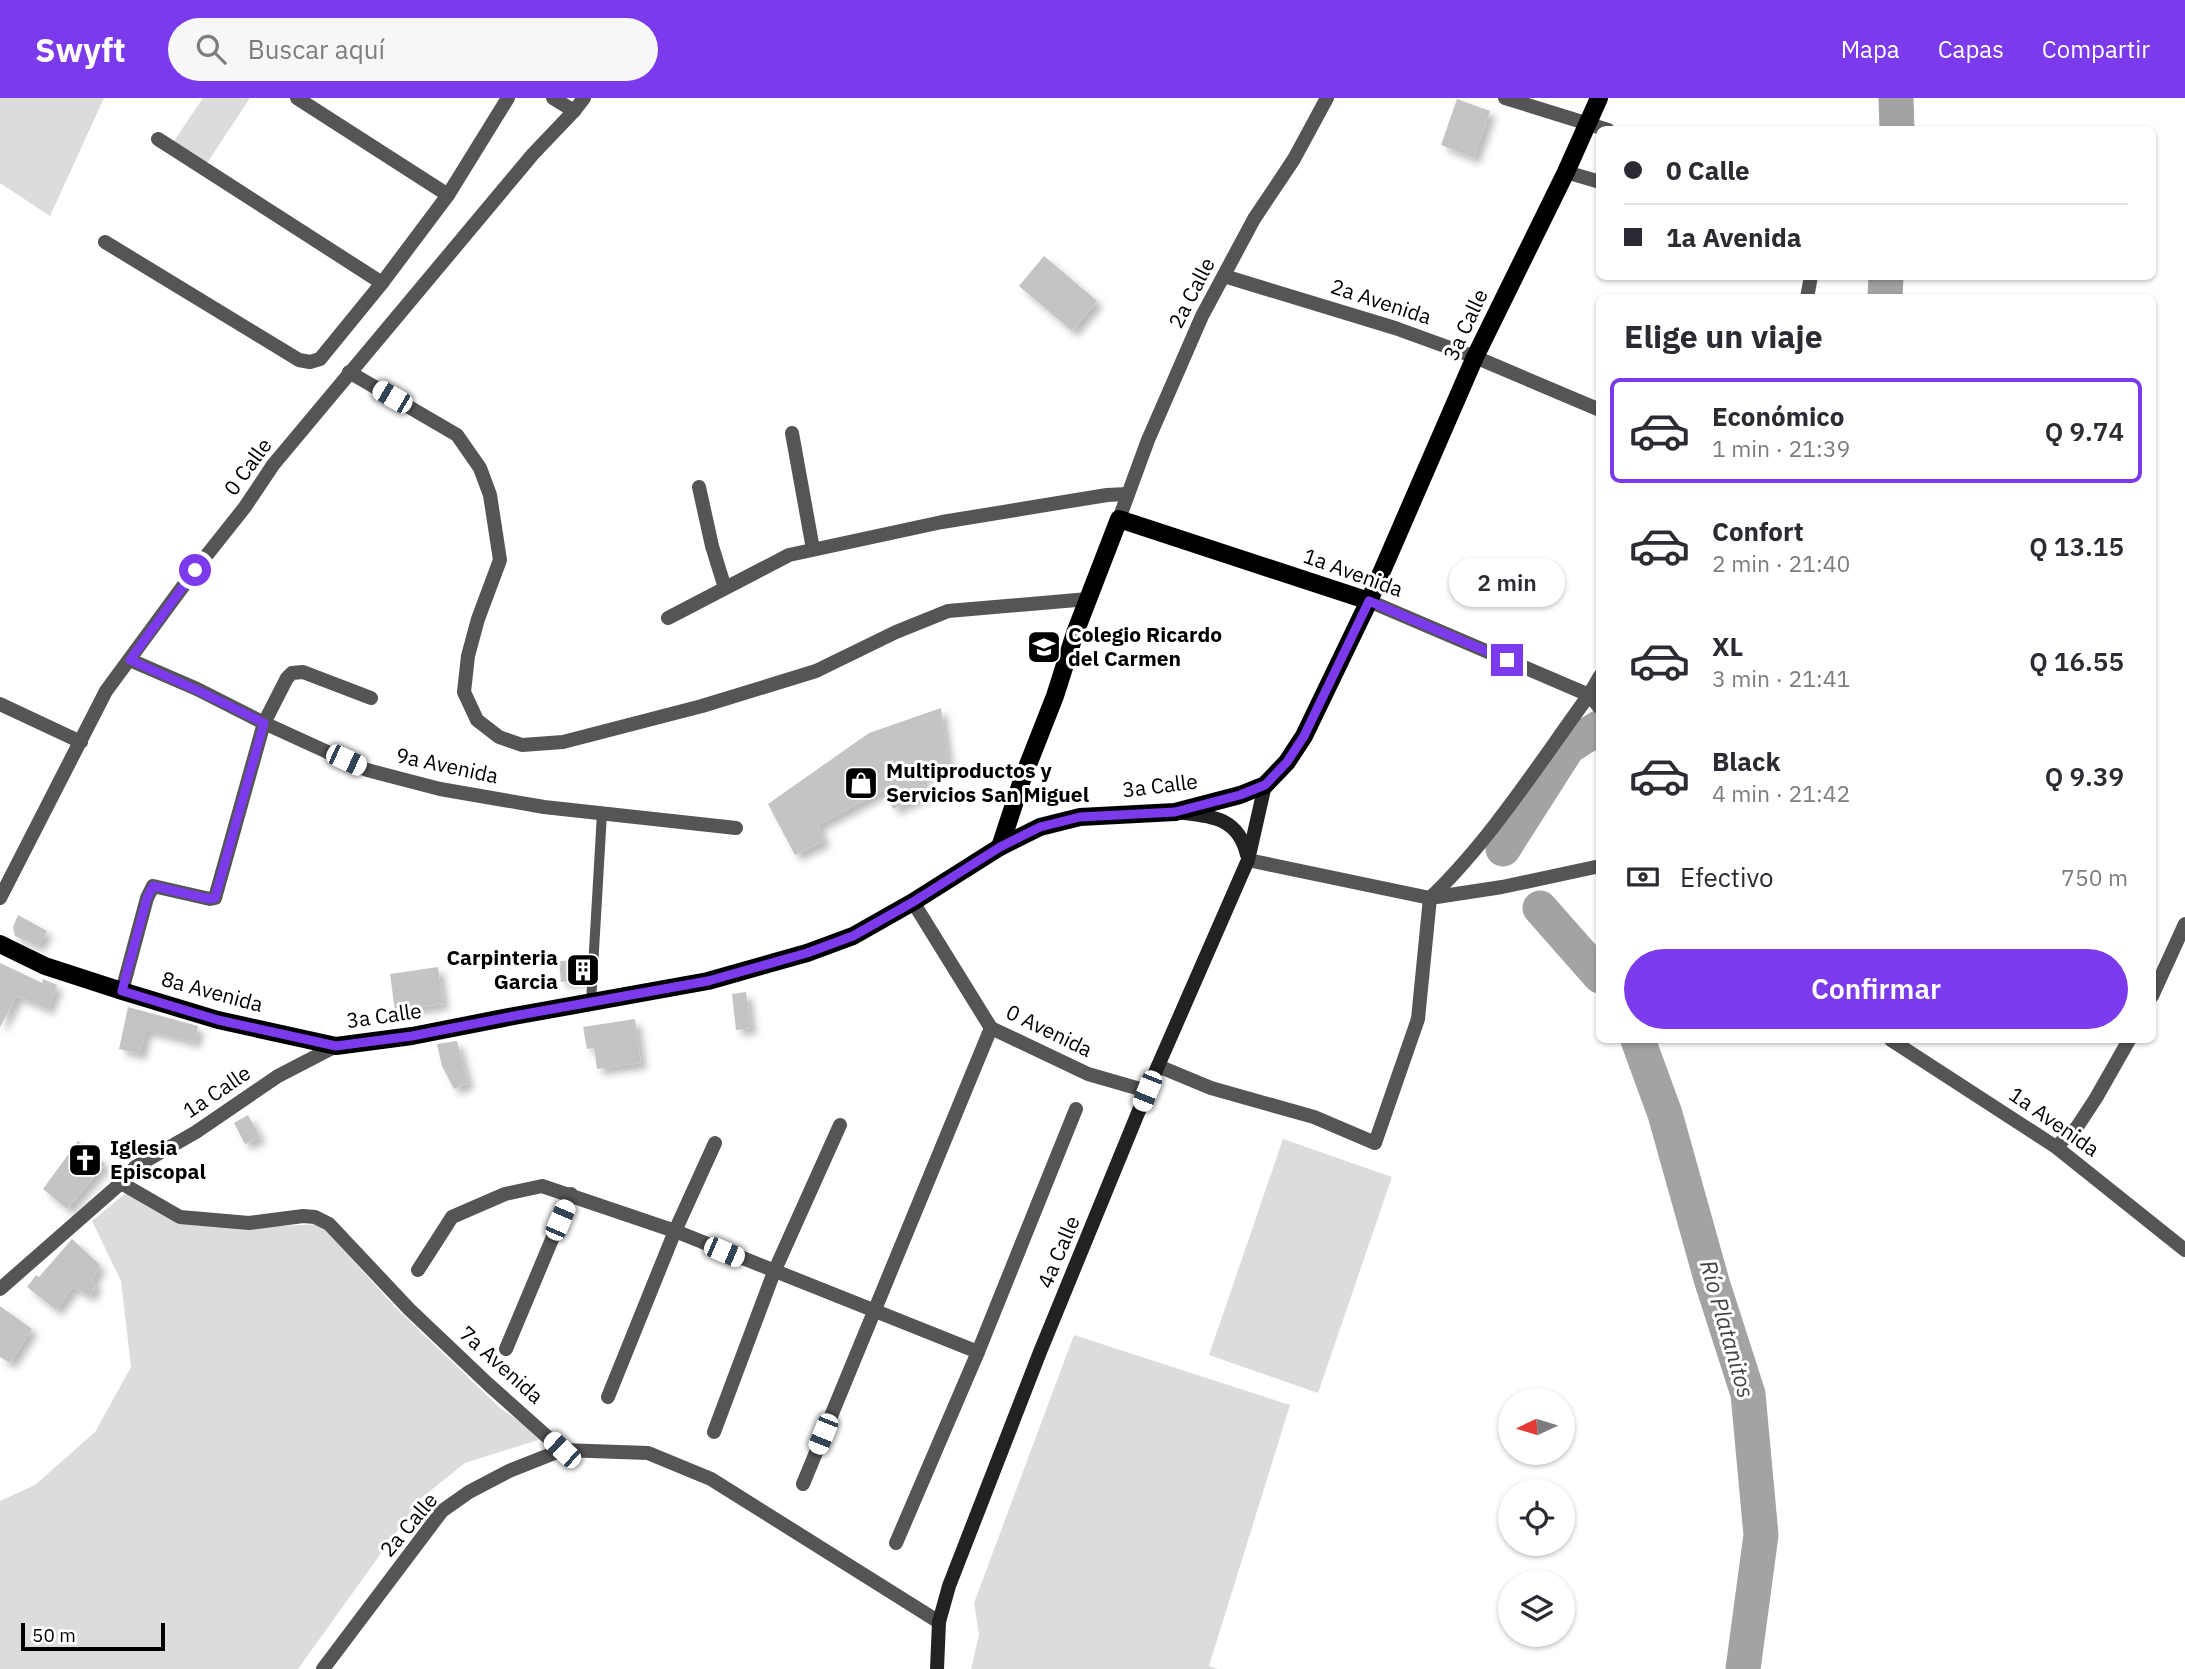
<!DOCTYPE html>
<html lang="es">
<meta charset="utf-8">
<style>
body{margin:0;font-family:"IBM Plex Sans",sans-serif;background:#f7f7f7;color:#2b2b33;height:100vh;display:flex;flex-direction:column;font-size:26px;white-space:nowrap}
*{box-sizing:border-box;margin:0}
p{font-size:23px;color:#7c7c81}
.icon{flex:none;width:38px;height:38px;fill:none;stroke:currentColor;stroke-width:2;stroke-linecap:round;stroke-linejoin:round}
.map{position:relative;flex:1;overflow:hidden}
.details{position:absolute;left:1596px;top:196px;width:560px;height:749px;display:flex;flex-direction:column;background:#fff;border-radius:10px;box-shadow:0 2px 5px #0004}
.details>*{flex:none}
.hud{position:absolute;left:1596px;top:28px;width:560px;height:154px;border-radius:10px;box-shadow:0 2px 5px #0004;display:grid;align-content:center;height:154px;padding:0 28px;background:#fff}
.needle{width:46px;rotate:266deg}
.tools{position:absolute;left:1498px;top:1290px;display:grid;gap:14px}
.tools a{display:grid;place-items:center;width:77px;height:77px;border-radius:50%;background:#fff;box-shadow:0 2px 5px #0004;font-size:35px}
.scale{position:absolute;left:21px;bottom:18px;width:144px;box-sizing:border-box;padding-left:7px;border:4px solid #000;border-top:0;font-size:19px;line-height:24px;white-space:nowrap;color:#000;-webkit-text-stroke:5px #fff;paint-order:stroke}
.end{position:absolute;width:32px;height:32px;margin:-16px;border:9px solid #7c3aed;background:#fff;box-shadow:0 0 0 4px #fff}
.from{border-radius:50%}
.bubble{position:absolute;height:49px;border-radius:24px;background:#fff;box-shadow:0 2px 5px #0004;font-size:23px;font-weight:600;line-height:49px;text-align:center}
.car{position:absolute;width:21px;height:42px;margin:-21px -10px;border-radius:9px;box-shadow:0 0 5px 2px #0007;background:linear-gradient(#fff 24%,#345 0 40%,#fff 0 76%,#345 0 86%,#fff 0)}
.hud b{display:flex;align-items:center;gap:24px;height:66px;font-size:26px}
.hud b+b{border-top:2px solid #e1e1e2}
.hud i{width:18px;height:18px;background:#2b2b33}
ul{padding:0;list-style:none}
li{display:flex;align-items:center;gap:21px;height:105px;margin:0 14px 10px;padding:0 14px;border:4px solid transparent;border-radius:10px}
li div{flex:1}
li b{display:block;font-size:26px}
li em{font-style:normal;font-weight:600}
li.current{border-color:#7c3aed}
li>.icon{width:63px;height:63px;stroke-width:1.5}
h2{padding:0 28px;font-size:32px;line-height:84px}
.pay{display:flex;align-items:center;gap:18px;height:77px;padding:0 28px;font-size:26px}
.pay p{margin-inline-start:auto}
.primary-button{display:flex;gap:14px;margin-top:auto;padding:14px 28px}
.primary-button a{flex:1;height:80px;border-radius:42px;background:#7c3aed;color:#fff;font-size:28px;font-weight:600;line-height:80px;text-align:center}
header{display:flex;align-items:center;gap:42px;box-sizing:border-box;height:98px;padding:0 35px;background:#7c3aed;color:#fff}
header strong{font-size:33px}
nav{display:flex;gap:38px;margin-inline-start:auto;font-size:24px}
.search{width:490px;height:63px;background:#f7f7f7;display:flex;align-items:center;gap:18px;box-sizing:border-box;padding:0 24px;border-radius:38px;color:#7c7c81;font-size:26px}
.map>svg:first-child{display:block}
.green{fill:#dcdcdc}
.lines{fill:none;stroke-linecap:round;stroke-linejoin:round}
.river{stroke:#a3a3a3;stroke-width:35}
.building{fill:#c4c4c4;filter:url(#shadow)}
.pedestrian{stroke:#555;stroke-width:10}
.minor{stroke:#555;stroke-width:14}
.tertiary{stroke:#555;stroke-width:14}
.secondary{stroke:#222;stroke-width:14}
.primary{stroke:#000;stroke-width:18}
.route{stroke:#7c3aed;stroke-width:9}
.labels{text-anchor:middle;stroke-width:6;stroke-linejoin:round;paint-order:stroke}
.street-label{font-size:21px;fill:#000;stroke:#fff}
.poi-label{font-size:21px;font-weight:bold;fill:#000;stroke:#fff;text-anchor:start}
.water-label{font-size:23px;font-style:italic;fill:#444;stroke:#fff}
</style>
<header>
<strong>Swyft</strong>
<div class="search"><svg class="icon" aria-label="search" viewBox="0 0 24 24"><circle cx="10" cy="10" r="6"/><path d="M15 15l6 6"/></svg>Buscar aquí</div>
<nav><a>Mapa</a><a>Capas</a><a>Compartir</a></nav>
</header>
<div class="map">
<svg width="2185" height="1571" viewBox="0 0 2185 1571">
<defs>
<filter id="shadow"><feDropShadow dx="6" dy="6" stdDeviation="3.5" flood-color="#0004"/></filter>
</defs>
<rect width="100%" height="100%" fill="#fff"/>
<g class="green">
<path d="M0 0H104L50 118 0 85Z"/>
<path d="M203 0H250L205 68 172 46Z"/>
<path d="M1283 1041 1392 1079 1318 1295 1209 1257Z"/>
<path d="M128 1093 178 1120 241 1130 320 1126 396 1210 500 1310 544 1340 465 1365 420 1401 298 1571H0V1403L35 1387 95 1334 131 1269 121 1183 92 1123Z"/>
<path d="M1074 1237 1290 1307 1209 1568 1218 1571H971L979 1537 974 1505Z"/>
</g>
<g class="lines">
<g class="river">
<path d="M1896 0 1897 32"/>
<path d="M1885 200 1886 178"/>
<path d="M1503 751 1568 649 1600 629"/>
<path d="M1540 810 1600 878"/>
<path d="M1638 942 1665 1016 1712 1184 1748 1296 1761 1437 1743 1571"/>
</g>
</g>
<g class="building">
<path d="M1457 1 1490 13 1474 60 1441 47Z"/>
<path d="M1044 158 1097 203 1072 233 1019 188Z"/>
<path d="M941 610 948 665 922 679 927 696 893 711 886 691 818 727 824 743 795 757 768 706 869 635Z"/>
<path d="M18 817 47 833 38 848 15 838 13 829Z"/>
<path d="M586 862 584 882 561 884 559 863Z"/>
<path d="M0 865 42 885 43 881 57 887 48 911 17 898 0 929Z"/>
<path d="M438 869 443 906 395 913 390 876Z"/>
<path d="M746 894 751 930 736 932 732 896Z"/>
<path d="M128 909 198 928 195 944 146 932 140 956 119 951Z"/>
<path d="M635 921 641 965 597 971 594 950 587 951 583 929Z"/>
<path d="M457 943 468 985 454 991 442 968 437 946Z"/>
<path d="M248 1017 260 1039 245 1046 234 1025Z"/>
<path d="M78 1043 105 1066 67 1111 43 1091Z"/>
<path d="M72 1141 100 1167 92 1183 96 1188 89 1198 73 1189 56 1212 27 1189 36 1177 39 1179Z"/>
<path d="M0 1208 32 1231 10 1265 0 1259Z"/>
</g>
<g class="lines">
<path class="pedestrian" d="M591 904 602 715"/>
<g class="minor">
<path d="M297 0 448 97"/>
<path d="M553 0 574 13"/>
<path d="M1505 0 1608 32"/>
<path d="M158 41 382 185"/>
<path d="M1566 74 1600 84"/>
<path d="M105 144 299 262 310 264 320 261 382 185 448 97 508 0"/>
<path d="M1224 178 1395 230 1475 259 1600 312"/>
<path d="M1807 200 1811 178"/>
<path d="M349 274 457 337 480 370 490 397 500 462 478 521 468 558 464 594 477 622 499 639 522 647 563 644 702 608 816 573 896 534 948 513 1088 501"/>
<path d="M792 335 813 451"/>
<path d="M699 389 712 448 725 490"/>
<path d="M1119 421 1148 342 1202 218 1254 121 1294 61 1327 0"/>
<path d="M668 520 789 457 942 424 1107 397 1127 396"/>
<path d="M130 562 197 591 264 625 367 672 440 691 544 709 736 730"/>
<path d="M0 606 81 644"/>
<path d="M1248 762 1430 800 1502 789 1600 768"/>
<path d="M0 800 106 593 195 472 245 409 273 367 533 56 574 13 584 0"/>
<path d="M913 804 991 930 1088 976 1147 993"/>
<path d="M122 893 147 800 153 788 210 801 215 800 264 625 287 580 292 575 303 574 371 600"/>
<path d="M2152 898 2185 826"/>
<path d="M1158 968 1211 990 1314 1019 1375 1045 1418 921 1430 800C1490 743 1540 664 1589 597L1600 578"/>
<path d="M2056 1049 2077 1029 2096 1000 2129 942"/>
<path d="M121 1085 180 1119 249 1125 303 1118 315 1119 329 1126 409 1211 488 1286 562 1352 648 1355 711 1381 939 1524"/>
<path d="M418 1172 452 1119 505 1096 542 1088 675 1133 978 1254"/>
<path d="M0 1191 121 1085 135 1069 196 1034 278 978 336 948"/>
<path d="M506 1251 571 1096"/>
<path d="M608 1299 675 1133 715 1045"/>
<path d="M714 1334 774 1174 840 1027"/>
<path d="M803 1386 991 930"/>
<path d="M896 1445 978 1254 1076 1011"/>
<path d="M323 1571 442 1413 469 1394 509 1373 562 1352"/>
</g>
<g class="tertiary">
<path d="M1369 503 1589 597 1600 610"/>
<path d="M1891 942 2056 1049 2185 1152"/>
</g>
<g class="secondary">
<path d="M1184 715C1215 718 1239 722 1247 757"/>
<path d="M937 1571 939 1524 949 1488 1040 1254 1147 993 1248 762 1265 687"/>
</g>
<g class="primary">
<path d="M1000 749 1022 682 1055 598 1075 535 1119 421 1369 503"/>
<path d="M0 846 45 868 122 893 218 922 336 948 412 938 514 918 708 883 807 855 853 838 913 804 1000 749 1040 729 1080 719 1175 714 1240 697 1265 687 1287 664 1304 638 1369 503 1475 259 1566 74 1599 0"/>
</g>
</g>
<g class="lines">
<path class="route" d="M195 472 130 562 197 592 264 625 215 800 210 801 153 788 147 800 122 893 218 922 336 948 412 938 514 918 708 883 807 855 853 838 913 804 1000 749 1040 729 1080 719 1175 714 1240 697 1265 687 1287 664 1304 638 1369 503 1507 562"/>
</g>
<defs>
<g id="school-square" transform="scale(1.75)"><rect x="-9" y="-9" width="18" height="18" rx="4" fill="#000" stroke="#fff"/><path d="M0-5L7-2L0 1L-7-2ZM-4 1L0 2.5L4 1V4Q0 6-4 4Z" fill="#fff"/></g>
<g id="shop-square" transform="scale(1.75)"><rect x="-9" y="-9" width="18" height="18" rx="4" fill="#000" stroke="#fff"/><path d="M-5-2.5h2.3a2.7 3.5 0 0 1 5.4 0H5L5.5 6h-11ZM-1.5-2.5h3a1.5 2.3 0 0 0-3 0Z" fill="#fff"/></g>
<g id="building-square" transform="scale(1.75)"><rect x="-9" y="-9" width="18" height="18" rx="4" fill="#000" stroke="#fff"/><path d="M-4-6H4V6H1V3H-1V6H-4ZM-2.5-4.3h1.7v1.8h-1.7ZM.8-4.3h1.7v1.8H.8ZM-2.5-1h1.7V.8h-1.7ZM.8-1h1.7V.8H.8Z" fill="#fff"/></g>
<g id="church-square" transform="scale(1.75)"><rect x="-9" y="-9" width="18" height="18" rx="4" fill="#000" stroke="#fff"/><path d="M-1.2-6h2.4v3.5h3.3v2.4h-3.3V6h-2.4V-.1h-3.3v-2.4h3.3Z" fill="#fff"/></g>
</defs>
<g fill-rule="evenodd">
<use href="#school-square" x="1044" y="549"/>
<use href="#shop-square" x="861" y="685"/>
<use href="#building-square" x="583" y="872"/>
<use href="#church-square" x="85" y="1062"/>
</g>
<g class="labels">
<g class="street-label">
<text transform="translate(1192 195) rotate(-63)" y="7">2a Calle</text>
<text transform="translate(1381 204) rotate(18)" y="7">2a Avenida</text>
<text transform="translate(1466 227) rotate(-65)" y="7">3a Calle</text>
<text transform="translate(248 369) rotate(-54)" y="7">0 Calle</text>
<text transform="translate(1353 475) rotate(20)" y="7">1a Avenida</text>
<text transform="translate(447 668) rotate(12)" y="7">9a Avenida</text>
<text transform="translate(1160 688) rotate(-7)" y="7">3a Calle</text>
<text transform="translate(212 894) rotate(15)" y="7">8a Avenida</text>
<text transform="translate(384 918) rotate(-8)" y="7">3a Calle</text>
<text transform="translate(1049 933) rotate(26)" y="7">0 Avenida</text>
<text transform="translate(217 994) rotate(-34)" y="7">1a Calle</text>
<text transform="translate(2054 1024) rotate(35)" y="7">1a Avenida</text>
<text transform="translate(1059 1154) rotate(-67)" y="7">4a Calle</text>
<text transform="translate(501 1267) rotate(42)" y="7">7a Avenida</text>
<text transform="translate(409 1427) rotate(-50)" y="7">2a Calle</text>
</g>
<g class="poi-label">
<text x="1068" y="544">Colegio Ricardo<tspan x="1068" dy="24">del Carmen</tspan></text>
<text x="886" y="680">Multiproductos y<tspan x="886" dy="24">Servicios San Miguel</tspan></text>
<text x="558" y="867" text-anchor="end">Carpinteria<tspan x="558" dy="24">Garcia</tspan></text>
<text x="110" y="1057">Iglesia<tspan x="110" dy="24">Episcopal</tspan></text>
</g>
<g class="water-label">
<text transform="translate(1727 1231) rotate(74)" y="8">Río Platanitos</text>
</g>
</g>
</svg>
<div class="tools">
<a><svg class="needle" viewBox="-14 -14 28 28"><path d="M0-13l5 13h-10z" fill="#e53935"/><path d="M0 13l5-13h-10z" fill="#7c7c81"/></svg></a>
<a><svg class="icon" aria-label="locate" viewBox="0 0 24 24"><circle cx="12" cy="12" r="6"/><path d="M12 2v4M12 18v4M2 12h4M18 12h4"/></svg></a>
<a><svg class="icon" aria-label="layers" viewBox="0 0 24 24"><path d="M12 4l9 5-9 5-9-5zM3 14l9 5 9-5"/></svg></a>
</div>
<div class="scale">50 m</div>
<i class="end from" style="left:195px;top:472px"></i>
<i class="end" style="left:1507px;top:562px"></i>
<div class="bubble" style="left:1449px;top:460px;width:116px">2 min</div>
<i class="car" style="left:392px;top:299px;rotate:300deg"></i>
<i class="car" style="left:346px;top:662px;rotate:115deg"></i>
<i class="car" style="left:1147px;top:993px;rotate:202deg"></i>
<i class="car" style="left:560px;top:1122px;rotate:23deg"></i>
<i class="car" style="left:724px;top:1154px;rotate:113deg"></i>
<i class="car" style="left:823px;top:1336px;rotate:202deg"></i>
<i class="car" style="left:562px;top:1352px;rotate:313deg"></i>
<div class="hud">
<b><i class="from"></i>0 Calle</b>
<b><i></i>1a Avenida</b>
</div>
<section class="details">
<h2>Elige un viaje</h2>
<ul>
<li class="current"><svg class="icon" aria-label="car" viewBox="0 0 24 24"><path d="M5 17H2v-5l4-1 3-4h7l3 4 3 1v5h-3M9 17h6M6 11h13"/><circle cx="7" cy="17" r="2"/><circle cx="17" cy="17" r="2"/></svg><div><b>Económico</b><p>1 min · 21:39</p></div><em>Q 9.74</em></li>
<li><svg class="icon" aria-label="car" viewBox="0 0 24 24"><path d="M5 17H2v-5l4-1 3-4h7l3 4 3 1v5h-3M9 17h6M6 11h13"/><circle cx="7" cy="17" r="2"/><circle cx="17" cy="17" r="2"/></svg><div><b>Confort</b><p>2 min · 21:40</p></div><em>Q 13.15</em></li>
<li><svg class="icon" aria-label="car" viewBox="0 0 24 24"><path d="M5 17H2v-5l4-1 3-4h7l3 4 3 1v5h-3M9 17h6M6 11h13"/><circle cx="7" cy="17" r="2"/><circle cx="17" cy="17" r="2"/></svg><div><b>XL</b><p>3 min · 21:41</p></div><em>Q 16.55</em></li>
<li><svg class="icon" aria-label="car" viewBox="0 0 24 24"><path d="M5 17H2v-5l4-1 3-4h7l3 4 3 1v5h-3M9 17h6M6 11h13"/><circle cx="7" cy="17" r="2"/><circle cx="17" cy="17" r="2"/></svg><div><b>Black</b><p>4 min · 21:42</p></div><em>Q 9.39</em></li>
</ul>
<div class="pay"><svg class="icon" aria-label="cash" viewBox="0 0 24 24"><path d="M3 7h18v10H3z"/><circle cx="12" cy="12" r="2"/></svg>Efectivo<p>750 m</p></div>
<div class="primary-button"><a>Confirmar</a></div>
</section>
</div>
